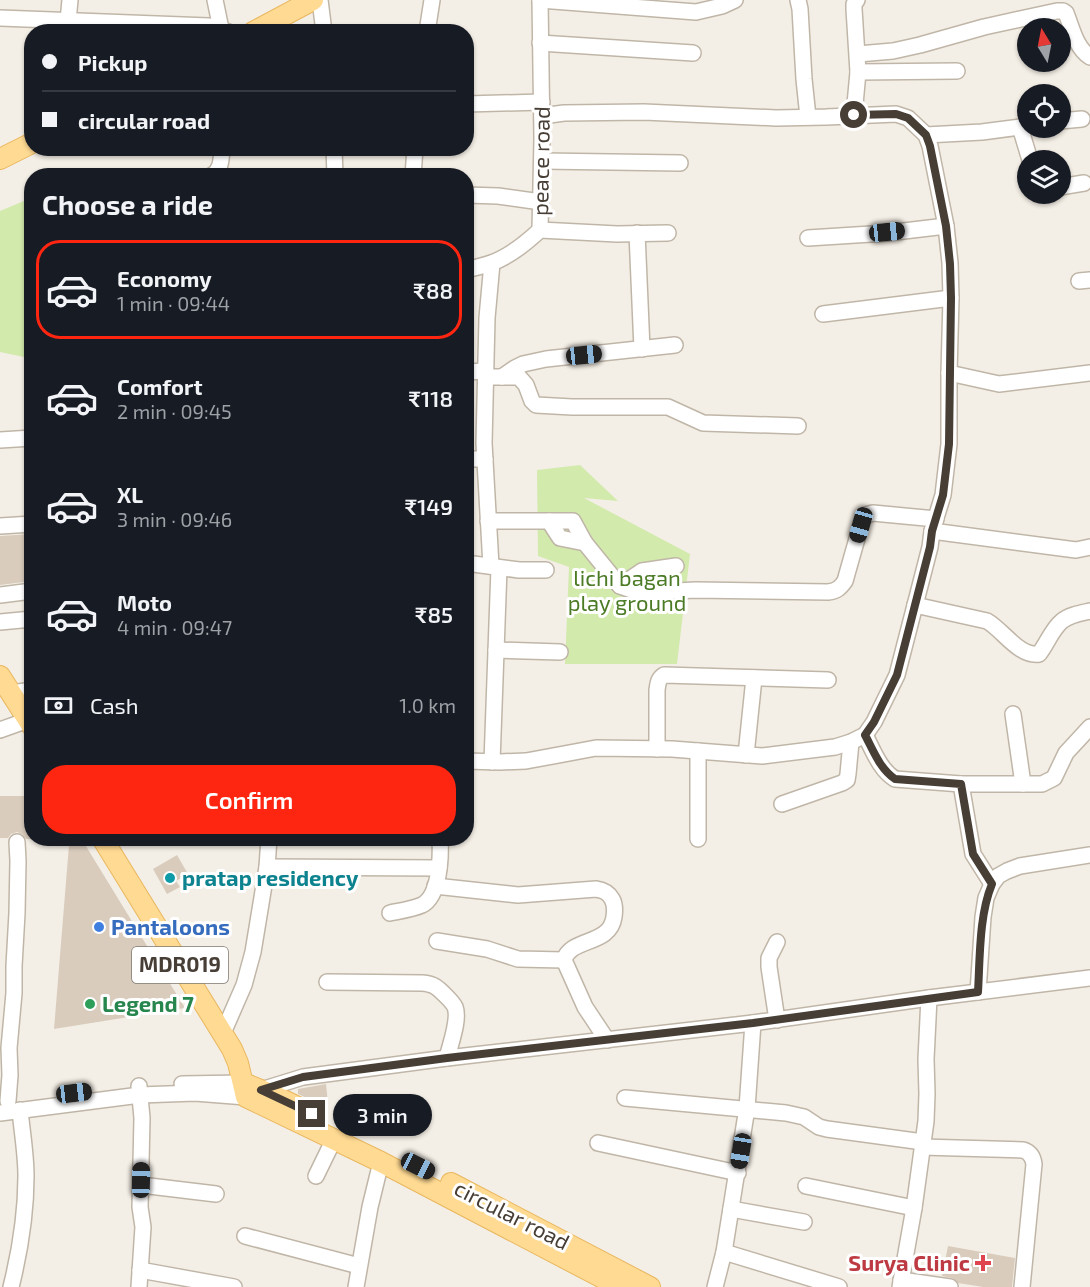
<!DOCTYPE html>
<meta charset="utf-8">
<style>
body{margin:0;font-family:"Exo 2",sans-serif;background:#242831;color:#f1f3f6;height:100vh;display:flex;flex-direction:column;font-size:22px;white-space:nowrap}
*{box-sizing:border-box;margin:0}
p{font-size:20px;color:#9ea1a6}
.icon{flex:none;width:33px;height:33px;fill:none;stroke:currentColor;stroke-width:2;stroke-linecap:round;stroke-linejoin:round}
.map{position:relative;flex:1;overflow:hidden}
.sheet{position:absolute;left:24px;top:168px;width:450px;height:678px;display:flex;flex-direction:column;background:#171b24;border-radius:24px;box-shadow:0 2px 4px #0004}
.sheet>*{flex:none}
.hud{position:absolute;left:24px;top:24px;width:450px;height:132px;border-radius:24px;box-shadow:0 2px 4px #0004;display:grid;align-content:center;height:132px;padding:0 18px;background:#171b24}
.needle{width:39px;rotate:350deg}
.tools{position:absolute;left:1017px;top:18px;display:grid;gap:12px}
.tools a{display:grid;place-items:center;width:54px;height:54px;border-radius:50%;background:#171b24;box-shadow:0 2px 4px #0004;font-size:30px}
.end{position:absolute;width:27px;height:27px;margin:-14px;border:8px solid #473e35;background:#fff;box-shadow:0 0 0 3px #fff}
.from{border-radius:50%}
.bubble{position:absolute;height:42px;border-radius:21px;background:#171b24;box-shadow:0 2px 4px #0004;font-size:20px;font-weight:600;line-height:42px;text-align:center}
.car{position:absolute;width:18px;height:36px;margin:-18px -9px;border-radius:8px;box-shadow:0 0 4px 2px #0007;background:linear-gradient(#222 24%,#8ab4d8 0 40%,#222 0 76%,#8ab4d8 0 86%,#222 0)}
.hud b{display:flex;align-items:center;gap:21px;height:57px;font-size:22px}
.hud b+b{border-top:2px solid #363941}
.hud i{width:15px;height:15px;background:#f1f3f6}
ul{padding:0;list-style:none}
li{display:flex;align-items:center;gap:18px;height:99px;margin:0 12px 9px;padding:0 6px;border:3px solid transparent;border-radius:24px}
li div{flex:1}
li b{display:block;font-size:22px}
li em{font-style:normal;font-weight:600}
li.active{border-color:#ff2611}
li>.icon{width:54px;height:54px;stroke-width:1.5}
h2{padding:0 18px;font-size:27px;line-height:72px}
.pay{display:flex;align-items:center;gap:15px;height:66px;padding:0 18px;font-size:22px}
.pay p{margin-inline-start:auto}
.cta{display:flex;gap:12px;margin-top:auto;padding:12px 18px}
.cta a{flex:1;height:69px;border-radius:24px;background:#ff2611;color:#fff;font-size:24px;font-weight:600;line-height:69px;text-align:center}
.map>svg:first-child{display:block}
.green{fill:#d2eaac}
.building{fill:#d9ccbd}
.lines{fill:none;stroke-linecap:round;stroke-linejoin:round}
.minor-casing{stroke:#c0b6a8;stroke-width:18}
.major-casing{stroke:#e9b75e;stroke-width:22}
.minor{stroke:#fff;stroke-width:15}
.major{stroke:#ffda93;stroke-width:20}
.route{stroke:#473e35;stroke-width:8}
.culture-dot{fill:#0f9aa8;stroke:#fff;stroke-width:2}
.shop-dot{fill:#3f7fe0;stroke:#fff;stroke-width:2}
.leisure-dot{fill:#2e9e5b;stroke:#fff;stroke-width:2}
.health-dot{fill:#e0444e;stroke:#fff;stroke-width:2}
.labels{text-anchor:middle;stroke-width:6;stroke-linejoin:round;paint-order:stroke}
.shield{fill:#fff;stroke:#7e7872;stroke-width:1.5}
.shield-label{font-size:21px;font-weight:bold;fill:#473e35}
.street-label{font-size:22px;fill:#473e35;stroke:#fff}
.park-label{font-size:22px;fill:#4b7b25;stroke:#fff}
.culture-label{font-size:22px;font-weight:bold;fill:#0d838f;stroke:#fff;text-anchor:start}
.shop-label{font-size:22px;font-weight:bold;fill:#366cbe;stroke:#fff;text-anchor:start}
.leisure-label{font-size:22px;font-weight:bold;fill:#27864d;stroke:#fff;text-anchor:start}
.health-label{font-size:22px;font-weight:bold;fill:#be3a42;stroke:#fff;text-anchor:end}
</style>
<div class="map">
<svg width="1090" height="1287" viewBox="0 0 1090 1287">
<rect width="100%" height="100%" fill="#f4efe6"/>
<g class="green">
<path d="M31 198V372L29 358 0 352V211Z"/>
<path d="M580 465 618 501 584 498 690 554 677 664H565L569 567 538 556 537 470Z"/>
</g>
<g class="building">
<path d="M32 534V581L0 585V536Z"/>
<path d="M0 796H32V839H26L22 834 17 832 11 834 8 838H0Z"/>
<path d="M77 838H81L185 1008 54 1029 69 845Z"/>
<path d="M177 855 188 874 176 881 180 887 167 894 153 869Z"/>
<path d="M326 1084 328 1103H318L298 1094V1089Z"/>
<path d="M948 1246 1015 1258 1012 1287H983L958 1283 952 1278 942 1276Z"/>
</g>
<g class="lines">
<g class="minor-casing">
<g id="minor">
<path d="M215 0 221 29"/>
<path d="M320 0 324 32"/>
<path d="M540 0 542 139 540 230 617 234 668 233"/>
<path d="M540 0 696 12 722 6 735 0"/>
<path d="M798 0 800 9 804 79 808 117"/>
<path d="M0 18 209 26 229 32"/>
<path d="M68 21 70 0"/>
<path d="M427 32 432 0"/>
<path d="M540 43 693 53"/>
<path d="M858 54 893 51 920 45 984 27 1057 11H1063L1066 13C1072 28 1076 48 1090 57"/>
<path d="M858 72 957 71"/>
<path d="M466 104 542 102"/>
<path d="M854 115 858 72 854 9V4L857 0"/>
<path d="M1060 121 1082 119"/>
<path d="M1020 127 1030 160"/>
<path d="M926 135 982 132 1028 126"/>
<path d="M334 148 335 176"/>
<path d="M542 161 680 163"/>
<path d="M211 176C222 170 221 159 222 148"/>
<path d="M413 176 415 148"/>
<path d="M1060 187 1084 183"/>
<path d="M466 195 498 196 541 202"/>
<path d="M637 233 642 349"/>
<path d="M808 238 887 233 946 226"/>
<path d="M466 270C474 268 483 266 491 263 509 257 526 243 540 230"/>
<path d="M1079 281 1090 280"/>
<path d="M823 314 951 298"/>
<path d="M466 372 485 371"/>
<path d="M949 373 999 384 1090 373"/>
<path d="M485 377H519L526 385 532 401 536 405 572 407H668L703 423 798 426"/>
<path d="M502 377 515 368 523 364 546 359 675 345"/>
<path d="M0 440 32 438"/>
<path d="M466 459H485"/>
<path d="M488 521H549L560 538 585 543 620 586 640 593 695 590 828 592C837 591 840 588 845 581L862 521 866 515 873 513 936 519"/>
<path d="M549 521H573L585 543"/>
<path d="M0 526 32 524"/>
<path d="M932 531 1076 550 1090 547"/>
<path d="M466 563 519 570H546"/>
<path d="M491 566 484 443 487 318 492 263"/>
<path d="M620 586 642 571 676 566"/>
<path d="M0 595 32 591"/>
<path d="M915 605 987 621C1003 630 1019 657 1039 654 1047 644 1052 629 1062 621 1069 615 1081 613 1090 611"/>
<path d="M0 622 32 619"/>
<path d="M496 650 560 652"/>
<path d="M12 693 32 690"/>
<path d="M1013 714 1023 784"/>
<path d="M0 730 28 720"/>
<path d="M865 735C873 750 880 770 895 779L961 784H1042L1054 778 1066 753 1090 727"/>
<path d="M657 749V690C658 683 658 679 664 675L828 680"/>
<path d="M698 751V839"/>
<path d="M746 755 754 678"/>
<path d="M466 761 500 762 526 761 596 748 672 749 762 756 835 747 851 742 865 735 874 722 897 675 930 547 932 531 943 495 949 444V373L951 298 950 263 946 226 930 146 926 135 908 118 896 114 826 117 776 118 644 112 564 113 542 116"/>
<path d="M492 762 499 568"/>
<path d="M961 784 973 854 992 884"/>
<path d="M782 804 842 783 847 780 848 774 851 742"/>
<path d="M267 867 439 868"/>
<path d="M435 886 518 895 596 889C603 890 608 892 612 899 615 904 615 910 614 917 610 946 571 937 564 960L585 1007 607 1040"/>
<path d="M390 913C400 911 413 909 422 905 440 896 441 856 440 838"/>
<path d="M437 941 487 949 518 959 564 960"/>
<path d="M327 982 422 983C434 984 437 987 446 996 449 999 453 1003 455 1007 460 1019 450 1045 447 1058"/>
<path d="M978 992 983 917 986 898 992 884 998 876 1007 871 1020 866 1090 855"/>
<path d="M777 1020 769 967V958L777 942"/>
<path d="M223 1033 244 985 253 952 267 867 269 838"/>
<path d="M182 1084 243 1083"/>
<path d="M261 1090 303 1077 447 1058 753 1023"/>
<path d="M625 1098 786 1113 804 1117 819 1127 827 1129 923 1142"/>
<path d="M8 1101 10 1075 9 1048 14 993V966L17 913 18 861 17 842"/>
<path d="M0 1113 140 1095 195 1093 246 1097"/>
<path d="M598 1143 738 1173"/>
<path d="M922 1147 1023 1150C1030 1152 1033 1157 1034 1164L1022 1287"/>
<path d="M316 1176 334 1139"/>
<path d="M141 1185 216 1194"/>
<path d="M806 1186 914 1208"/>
<path d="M731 1209 804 1222"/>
<path d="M245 1236 359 1266"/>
<path d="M724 1252 839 1287"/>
<path d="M140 1270 234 1287"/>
<path d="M901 1280 950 1287"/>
<path d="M11 1287C20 1251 26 1213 26 1176 26 1154 22 1132 20 1110"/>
<path d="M139 1287 143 1227 140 1207 142 1118 139 1086"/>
<path d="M356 1287 370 1207 381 1162"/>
<path d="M715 1287 724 1252 747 1108 753 1023 929 998 1090 978"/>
<path d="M900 1287 914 1208 926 1121 927 1094 926 1059 929 998"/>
</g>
</g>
<g class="major-casing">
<g id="major">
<path d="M253 32 313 0"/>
<path d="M0 159 32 143"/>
<path d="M0 676 32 726"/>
<path d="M102 838 232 1049 238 1063 246 1097 381 1162 620 1287"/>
<path d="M246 1084 273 1095 312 1114"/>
<path d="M451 1183 650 1287"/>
</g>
</g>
<use href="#minor" class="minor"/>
<use href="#major" class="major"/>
</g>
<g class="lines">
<path class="route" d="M312 1114 261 1090 303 1077 447 1058 753 1023 978 992C980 958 979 915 992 884L973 854 961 784 895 779C880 769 873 750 865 735L874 722 897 675 930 547 932 531 943 495 949 444 951 298 950 264 946 226 930 146 926 135 908 118 896 114 854 115"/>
</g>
<circle class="culture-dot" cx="170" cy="878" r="6"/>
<circle class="shop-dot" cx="99" cy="927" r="6"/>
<circle class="leisure-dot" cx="90" cy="1004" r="6"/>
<path class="health-dot" d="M980 1254h6v6h6v6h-6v6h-6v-6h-6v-6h6z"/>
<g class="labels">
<rect class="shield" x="132" y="947" width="96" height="36" rx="4.5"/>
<g class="shield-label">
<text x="180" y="972">MDR019</text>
</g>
<g class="street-label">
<text transform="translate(541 161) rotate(-89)" y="8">peace road</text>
<text transform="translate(512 1215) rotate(27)" y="8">circular road</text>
</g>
<g class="park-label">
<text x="627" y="586">lichi bagan<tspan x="627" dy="25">play ground</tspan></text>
</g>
<g class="culture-label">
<text x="182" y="886">pratap residency</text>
</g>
<g class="shop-label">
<text x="111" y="935">Pantaloons</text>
</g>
<g class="leisure-label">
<text x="102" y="1012">Legend 7</text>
</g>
<g class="health-label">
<text x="970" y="1271">Surya Clinic</text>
</g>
</g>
</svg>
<div class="tools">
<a><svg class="needle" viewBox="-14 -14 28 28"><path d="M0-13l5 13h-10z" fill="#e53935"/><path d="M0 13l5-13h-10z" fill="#9ea1a6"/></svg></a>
<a><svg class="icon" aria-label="locate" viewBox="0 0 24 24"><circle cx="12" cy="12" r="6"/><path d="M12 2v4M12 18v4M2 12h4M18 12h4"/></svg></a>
<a><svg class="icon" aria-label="layers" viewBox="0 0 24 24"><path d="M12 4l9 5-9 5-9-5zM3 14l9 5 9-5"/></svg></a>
</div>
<i class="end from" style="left:854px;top:115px"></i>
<i class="end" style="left:312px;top:1114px"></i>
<div class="bubble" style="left:333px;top:1094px;width:99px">3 min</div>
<i class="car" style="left:887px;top:232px;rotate:84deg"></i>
<i class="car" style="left:584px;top:355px;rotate:84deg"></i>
<i class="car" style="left:861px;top:525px;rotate:196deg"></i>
<i class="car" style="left:74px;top:1093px;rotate:83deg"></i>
<i class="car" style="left:741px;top:1151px;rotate:189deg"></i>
<i class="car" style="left:418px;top:1166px;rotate:117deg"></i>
<i class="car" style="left:141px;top:1180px;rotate:1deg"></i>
<div class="hud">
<b><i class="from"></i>Pickup</b>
<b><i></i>circular road</b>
</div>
<section class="sheet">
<h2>Choose a ride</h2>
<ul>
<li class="active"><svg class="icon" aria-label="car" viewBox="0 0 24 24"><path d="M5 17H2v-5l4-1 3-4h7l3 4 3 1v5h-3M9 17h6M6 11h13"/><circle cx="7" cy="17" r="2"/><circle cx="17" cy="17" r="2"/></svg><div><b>Economy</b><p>1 min · 09:44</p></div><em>₹88</em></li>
<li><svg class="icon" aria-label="car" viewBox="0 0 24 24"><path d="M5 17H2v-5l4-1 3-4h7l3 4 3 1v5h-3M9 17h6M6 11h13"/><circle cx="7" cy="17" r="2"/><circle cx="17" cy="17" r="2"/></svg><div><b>Comfort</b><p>2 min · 09:45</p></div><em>₹118</em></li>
<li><svg class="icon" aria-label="car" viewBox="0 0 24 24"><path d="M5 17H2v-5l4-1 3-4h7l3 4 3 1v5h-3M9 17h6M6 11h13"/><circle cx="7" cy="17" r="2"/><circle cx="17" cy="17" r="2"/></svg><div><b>XL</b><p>3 min · 09:46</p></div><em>₹149</em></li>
<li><svg class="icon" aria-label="car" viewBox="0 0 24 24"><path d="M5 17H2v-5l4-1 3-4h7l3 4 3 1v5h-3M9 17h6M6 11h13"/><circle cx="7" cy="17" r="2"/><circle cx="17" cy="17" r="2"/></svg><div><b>Moto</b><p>4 min · 09:47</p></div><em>₹85</em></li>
</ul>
<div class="pay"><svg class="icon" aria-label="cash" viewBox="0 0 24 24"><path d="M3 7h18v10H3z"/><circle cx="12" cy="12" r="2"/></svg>Cash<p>1.0 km</p></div>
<div class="cta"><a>Confirm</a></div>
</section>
</div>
